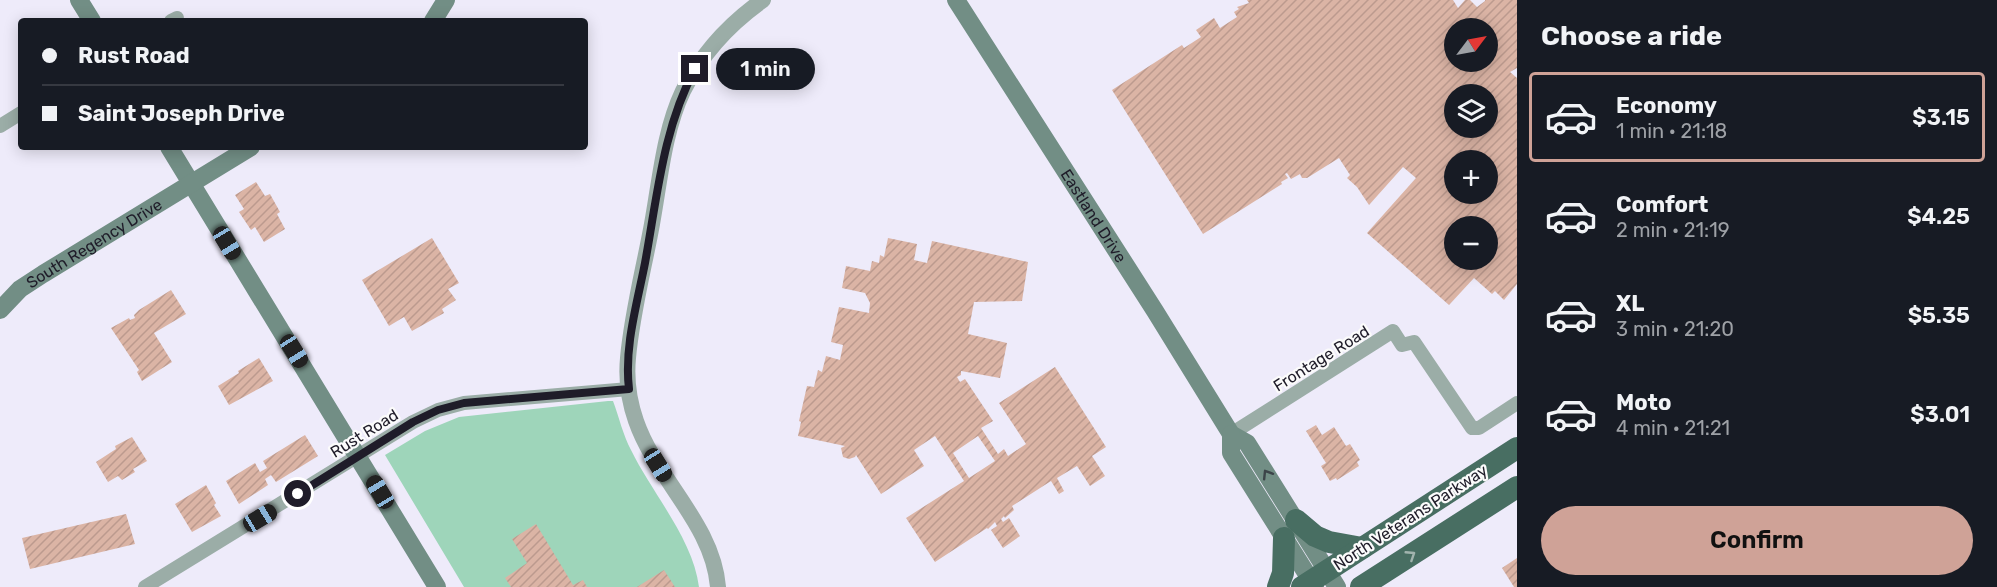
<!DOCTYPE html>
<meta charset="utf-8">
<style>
body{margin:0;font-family:Rubik,sans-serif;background:#20242c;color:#f1f3f6;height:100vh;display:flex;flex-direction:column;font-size:22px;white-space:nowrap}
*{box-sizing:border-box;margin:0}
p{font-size:20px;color:#9ea1a6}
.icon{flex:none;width:33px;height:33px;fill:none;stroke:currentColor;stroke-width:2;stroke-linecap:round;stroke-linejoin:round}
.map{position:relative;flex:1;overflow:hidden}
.sheet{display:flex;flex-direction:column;background:#171b24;width:480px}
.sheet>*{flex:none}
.guide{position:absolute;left:18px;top:18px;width:570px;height:132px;border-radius:6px;box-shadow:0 3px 15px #0003;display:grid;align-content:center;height:132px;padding:0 24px;background:#171b24}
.needle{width:39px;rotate:58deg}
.buttons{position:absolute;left:1444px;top:18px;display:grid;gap:12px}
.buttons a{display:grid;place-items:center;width:54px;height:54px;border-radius:50%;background:#171b24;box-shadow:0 3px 15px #0003;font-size:30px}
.end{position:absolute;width:27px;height:27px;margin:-14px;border:8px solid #1f1c29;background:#fff;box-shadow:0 0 0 3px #fff}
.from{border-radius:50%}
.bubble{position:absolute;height:42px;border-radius:21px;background:#171b24;box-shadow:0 3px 15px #0003;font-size:20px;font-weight:600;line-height:42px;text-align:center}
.car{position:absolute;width:18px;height:36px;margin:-18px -9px;border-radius:8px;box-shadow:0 0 4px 2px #0007;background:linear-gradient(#222 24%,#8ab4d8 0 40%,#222 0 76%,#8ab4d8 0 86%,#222 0)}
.guide b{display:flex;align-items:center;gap:21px;height:57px;font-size:22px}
.guide b+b{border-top:2px solid #363941}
.guide i{width:15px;height:15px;background:#f1f3f6}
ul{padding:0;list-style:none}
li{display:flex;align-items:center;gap:18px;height:90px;margin:0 12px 9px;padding:0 12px;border:3px solid transparent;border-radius:6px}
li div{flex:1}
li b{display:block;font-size:22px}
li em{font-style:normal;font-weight:600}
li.active{border-color:#cfa297}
li>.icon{width:54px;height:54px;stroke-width:1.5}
h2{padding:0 24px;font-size:27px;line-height:72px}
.action{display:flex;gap:12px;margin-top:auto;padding:12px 24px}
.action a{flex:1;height:69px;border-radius:36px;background:#cfa297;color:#111;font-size:24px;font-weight:600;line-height:69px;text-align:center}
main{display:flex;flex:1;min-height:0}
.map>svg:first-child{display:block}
.green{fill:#9ed5ba}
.building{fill:url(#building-hatch);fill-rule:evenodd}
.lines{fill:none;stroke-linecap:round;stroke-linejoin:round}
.minor{stroke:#9bada7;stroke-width:14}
.tertiary{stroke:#9bada7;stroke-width:16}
.secondary{stroke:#728e85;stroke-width:18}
.trunk{stroke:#486e62;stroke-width:22}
.oneway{stroke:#3c4449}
.oneway2{stroke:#a2b4ae}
.route{stroke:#1f1c29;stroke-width:8}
.labels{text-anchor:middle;stroke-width:4.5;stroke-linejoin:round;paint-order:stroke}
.street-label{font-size:16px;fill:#1f1c29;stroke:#fbfbfb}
</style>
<main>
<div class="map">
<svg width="1517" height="587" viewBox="0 0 1517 587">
<defs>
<pattern id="building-hatch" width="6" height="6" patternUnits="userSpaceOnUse" patternTransform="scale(1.5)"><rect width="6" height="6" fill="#dbb4a5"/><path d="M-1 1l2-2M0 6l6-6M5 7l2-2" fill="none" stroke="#bc9a8e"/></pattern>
</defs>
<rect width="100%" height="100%" fill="#eeebfa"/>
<path class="green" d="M608 401H613C619 417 623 435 631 450 652 493 693 539 699 587H464L385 455 425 431 459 417Z"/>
<g class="building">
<path d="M1247 0H1453L1458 8 1465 0H1470L1477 7 1485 1V0H1517V68L1510 72 1517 78V284L1504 300 1495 291 1492 294 1474 278 1449 305 1367 233 1416 178 1403 167 1369 205 1357 187 1347 178 1350 175 1339 158 1307 178H1302L1300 174 1291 179 1287 173 1285 174 1288 178 1281 182 1282 184 1203 234 1112 90 1182 45 1184 48 1201 37 1196 30 1214 18 1220 28 1237 17 1234 12 1239 9 1237 7 1249 3ZM1455 28H1488V62H1455ZM1455 94H1488V128H1455ZM1455 160H1488V194H1455ZM1455 226H1488V260H1455Z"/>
<path d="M256 182 265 196 270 194 280 212 277 214 285 229 264 242 255 227 251 230 239 212 244 209 235 195Z"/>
<path d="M432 238 459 283 448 289 456 300 442 309 444 313 412 331 404 317 389 326 362 280Z"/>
<path d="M888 238 917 244 914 260 927 263 932 241 1028 262 1022 301 974 302 968 334 1007 343 1000 378 961 371V375L957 377 960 382 965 379 993 421 981 428 998 454 1004 449 1008 456 1026 444 999 403 1055 367 1106 447 1092 456 1105 476 1090 486 1077 466 1057 478 1064 491 1059 494 1051 481 1012 506 1014 510 1005 518 1004 516 1001 519 1003 522 1009 518 1020 536 1003 548 991 530 997 526 995 522 988 529 987 528 935 562 906 518 964 481 935 436 914 450 924 466 881 494 856 455 855 457 849 459 843 457 841 448 845 446 798 436 801 422 799 421 807 386 814 387 818 370 822 372 826 356 840 360 843 345 831 342 839 307 869 313 870 303 865 293 842 288 846 266 870 271 872 261 879 263 880 255 884 257ZM978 436 995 461 969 478 953 453Z"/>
<path d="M171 290 186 314 154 333 172 362 142 381 137 372 139 370 111 328 129 318 130 320 135 318 134 315 139 310Z"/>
<path d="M259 358 273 381 229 405 218 386 239 373 238 371Z"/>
<path d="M1316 425 1322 435 1334 427 1346 446 1350 444 1360 460 1357 462 1359 466 1337 480 1336 478 1330 481 1321 466 1326 463 1306 431Z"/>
<path d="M305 435 318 456 276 482 271 475 265 479 268 485 239 504 226 481 255 463 260 472 267 468 263 461Z"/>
<path d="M132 437 147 461 133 469 135 472 122 480 118 476 108 482 96 462 116 449 115 446Z"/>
<path d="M206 485 216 503 214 505 221 516 192 532 175 504Z"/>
<path d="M126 514 135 544 30 569 22 538Z"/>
<path d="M536 524 573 585 583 580 587 587H511L505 578 527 563 512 539Z"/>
<path d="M1517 558V587H1514L1502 568Z"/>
<path d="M664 570 675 587H637Z"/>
</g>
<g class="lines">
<g class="minor">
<path d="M171 21 177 18"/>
<path d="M0 126 21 113"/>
<path d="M1231 434 1393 331 1402 345 1414 342 1472 428H1479L1517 403"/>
<path d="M145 587 413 422 438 410 464 403 629 389"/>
</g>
<path class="tertiary" d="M718 587C713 524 656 479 636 421 629 401 626 379 628 358 632 313 644 268 652 224 660 180 664 131 683 91 702 53 729 24 763 0"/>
<g class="secondary">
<path d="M79 0 92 21"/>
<path id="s1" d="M956 0 1155 311 1231 434 1247 443 1337 587"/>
<path d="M433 21 446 0"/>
<path d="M169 147 437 587"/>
<path id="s2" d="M0 310 20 289 43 274 251 147"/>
<path d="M1231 434V453L1315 587"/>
</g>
<g class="trunk">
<path d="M1296 520 1315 536 1329 542 1362 548"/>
<path d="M1278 587 1283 573 1284 538"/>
<path d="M1302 587 1517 448"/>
<path d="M1361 587 1517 487"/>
</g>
</g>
<defs><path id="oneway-chevron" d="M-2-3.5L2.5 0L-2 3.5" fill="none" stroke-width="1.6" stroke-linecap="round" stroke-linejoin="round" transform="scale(1.5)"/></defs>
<use class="oneway" href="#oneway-chevron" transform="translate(1267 474) rotate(-122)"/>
<use class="oneway2" href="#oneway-chevron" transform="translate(1411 555) rotate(-33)"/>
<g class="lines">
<path class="route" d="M298 494 413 422 438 410 464 403 629 389C624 347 637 304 645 263 657 198 663 128 695 69"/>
</g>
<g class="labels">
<g class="street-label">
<text dy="6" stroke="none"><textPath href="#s1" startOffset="256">Eastland Drive</textPath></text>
<text dy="6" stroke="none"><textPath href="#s2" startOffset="116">South Regency Drive</textPath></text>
<text transform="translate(1321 358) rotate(-32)" y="6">Frontage Road</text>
<text transform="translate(364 433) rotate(-32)" y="6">Rust Road</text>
<text transform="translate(1410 517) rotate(-33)" y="6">North Veterans Parkway</text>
</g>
</g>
</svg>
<div class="buttons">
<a><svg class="needle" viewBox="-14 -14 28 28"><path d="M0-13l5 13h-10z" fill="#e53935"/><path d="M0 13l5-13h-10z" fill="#9ea1a6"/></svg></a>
<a><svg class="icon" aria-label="layers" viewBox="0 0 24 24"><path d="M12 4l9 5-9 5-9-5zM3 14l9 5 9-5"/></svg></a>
<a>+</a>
<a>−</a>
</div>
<i class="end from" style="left:298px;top:494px"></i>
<i class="end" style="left:695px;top:69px"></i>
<div class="bubble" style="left:716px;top:48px;width:99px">1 min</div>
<i class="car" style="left:227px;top:243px;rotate:149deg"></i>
<i class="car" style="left:294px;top:351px;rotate:148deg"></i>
<i class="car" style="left:658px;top:465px;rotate:148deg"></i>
<i class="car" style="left:380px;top:492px;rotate:329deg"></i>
<i class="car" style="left:260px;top:518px;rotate:59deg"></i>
<div class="guide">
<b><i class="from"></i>Rust Road</b>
<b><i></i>Saint Joseph Drive</b>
</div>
</div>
<section class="sheet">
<h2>Choose a ride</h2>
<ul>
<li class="active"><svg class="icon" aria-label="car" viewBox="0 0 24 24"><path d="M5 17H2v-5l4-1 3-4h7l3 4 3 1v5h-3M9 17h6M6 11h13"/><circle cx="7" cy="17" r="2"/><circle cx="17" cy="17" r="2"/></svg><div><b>Economy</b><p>1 min · 21:18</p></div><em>$3.15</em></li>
<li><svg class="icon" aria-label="car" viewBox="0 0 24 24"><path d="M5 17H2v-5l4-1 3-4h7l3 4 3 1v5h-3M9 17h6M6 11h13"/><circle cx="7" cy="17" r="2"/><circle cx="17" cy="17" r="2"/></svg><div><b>Comfort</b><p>2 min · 21:19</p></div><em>$4.25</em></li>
<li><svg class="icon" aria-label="car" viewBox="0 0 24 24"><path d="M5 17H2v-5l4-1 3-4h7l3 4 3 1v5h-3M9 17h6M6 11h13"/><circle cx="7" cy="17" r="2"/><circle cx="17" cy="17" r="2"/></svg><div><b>XL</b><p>3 min · 21:20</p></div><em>$5.35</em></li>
<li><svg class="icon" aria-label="car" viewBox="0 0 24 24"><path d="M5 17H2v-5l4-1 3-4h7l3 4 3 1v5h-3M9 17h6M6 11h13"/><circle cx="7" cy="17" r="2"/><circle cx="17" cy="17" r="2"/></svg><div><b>Moto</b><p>4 min · 21:21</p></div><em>$3.01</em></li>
</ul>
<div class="action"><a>Confirm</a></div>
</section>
</main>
